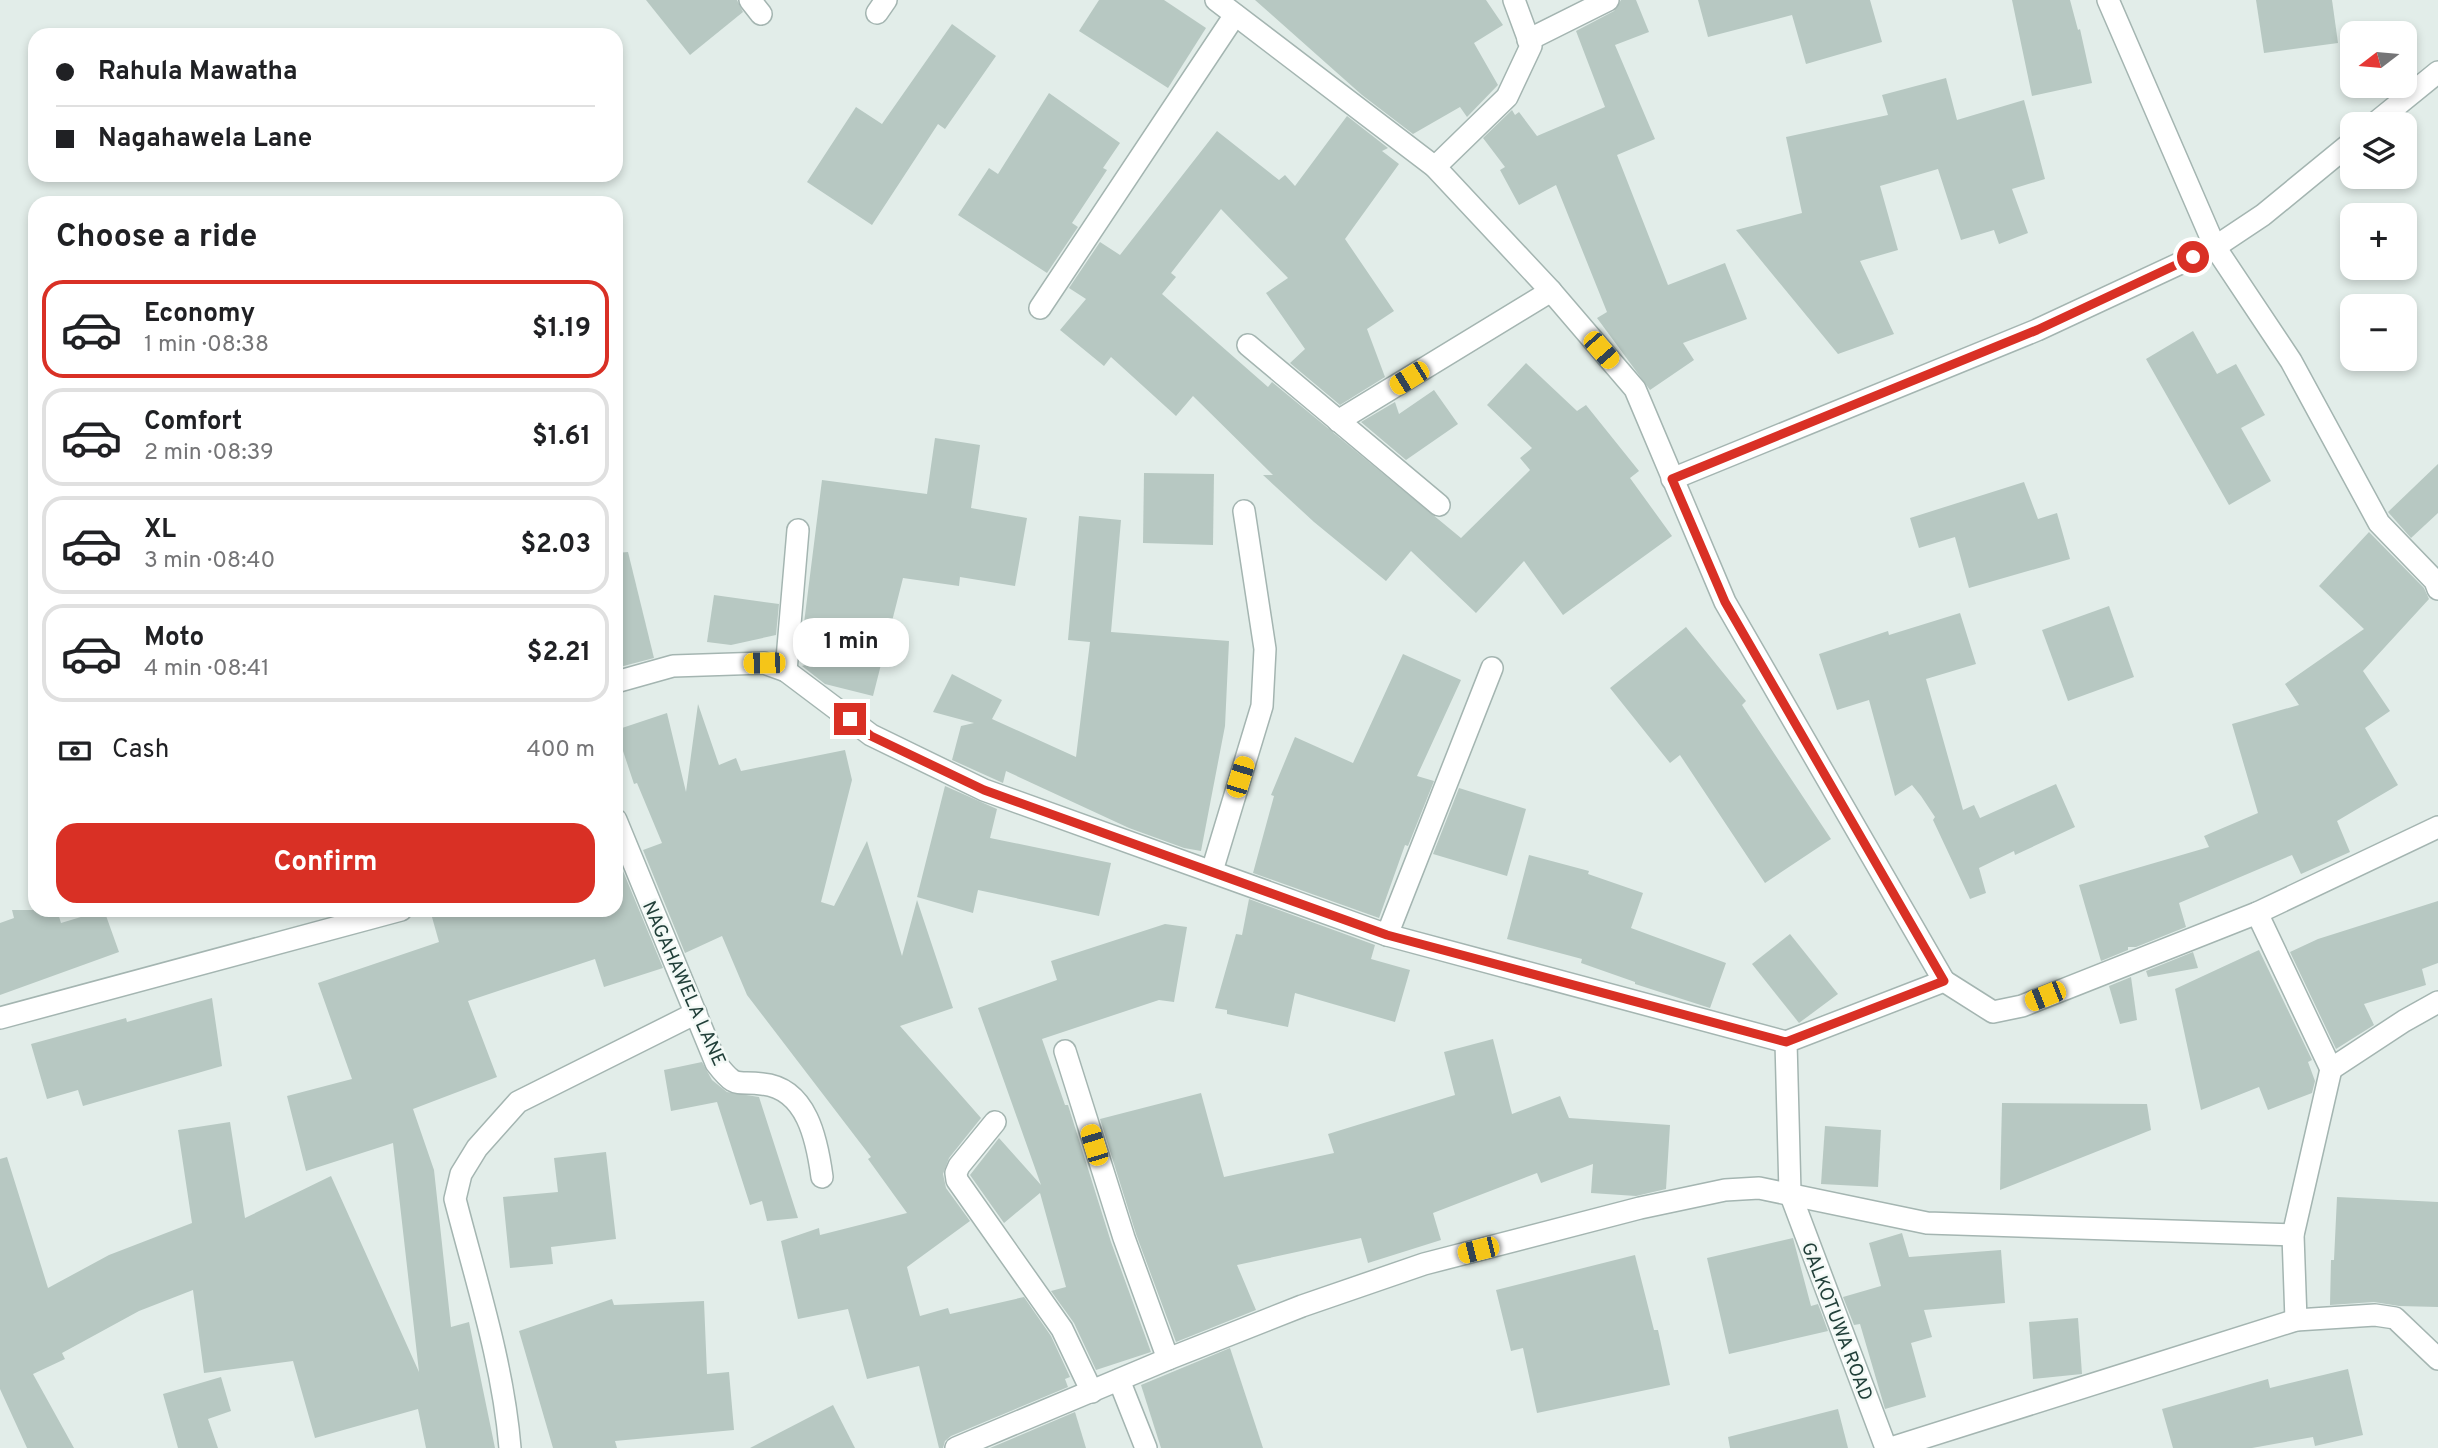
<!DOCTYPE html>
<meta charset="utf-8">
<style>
body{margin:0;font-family:Overpass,sans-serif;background:#f2f2f2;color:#202124;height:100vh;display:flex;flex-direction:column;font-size:26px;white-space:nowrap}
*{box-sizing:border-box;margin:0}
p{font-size:23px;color:#757577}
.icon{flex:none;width:38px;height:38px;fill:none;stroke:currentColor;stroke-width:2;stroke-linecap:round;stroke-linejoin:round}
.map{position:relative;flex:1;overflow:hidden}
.panel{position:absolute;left:28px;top:196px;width:595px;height:721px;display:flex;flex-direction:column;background:#fff;border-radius:21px;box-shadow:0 4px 10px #0003}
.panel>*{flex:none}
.banner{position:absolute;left:28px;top:28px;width:595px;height:154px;border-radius:21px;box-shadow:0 4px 10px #0003;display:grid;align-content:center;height:154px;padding:0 28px;background:#fff}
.needle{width:46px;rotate:254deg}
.fabs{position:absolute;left:2340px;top:21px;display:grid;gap:14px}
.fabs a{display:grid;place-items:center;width:77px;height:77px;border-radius:14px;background:#fff;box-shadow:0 4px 10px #0003;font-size:35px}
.end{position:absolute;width:32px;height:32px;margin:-16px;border:9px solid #d93025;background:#fff;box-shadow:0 0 0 4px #fff}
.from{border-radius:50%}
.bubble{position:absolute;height:49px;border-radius:21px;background:#fff;box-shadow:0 4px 10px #0003;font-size:23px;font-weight:700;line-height:49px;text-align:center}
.car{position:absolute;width:21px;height:42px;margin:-21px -10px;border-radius:9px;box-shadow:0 0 5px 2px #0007;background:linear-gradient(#f5c518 24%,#345 0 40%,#f5c518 0 76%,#345 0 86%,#f5c518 0)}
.banner b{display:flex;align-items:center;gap:24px;height:66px;font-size:26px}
.banner b+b{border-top:2px solid #e0e0e0}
.banner i{width:18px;height:18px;background:#202124}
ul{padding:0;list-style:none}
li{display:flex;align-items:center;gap:21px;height:98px;margin:0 14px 10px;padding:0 14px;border:4px solid #e0e0e0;border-radius:21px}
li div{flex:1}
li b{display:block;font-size:26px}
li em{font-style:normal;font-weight:700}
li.on{border-color:#d93025}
li>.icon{width:63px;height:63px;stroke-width:1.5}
h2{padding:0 28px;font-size:32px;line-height:84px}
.pay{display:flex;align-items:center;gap:18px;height:77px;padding:0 28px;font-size:26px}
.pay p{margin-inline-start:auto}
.cta{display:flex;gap:14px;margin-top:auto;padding:14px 28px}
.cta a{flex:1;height:80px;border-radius:21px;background:#d93025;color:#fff;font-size:28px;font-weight:700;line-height:80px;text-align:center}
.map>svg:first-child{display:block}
.building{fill:#b7c8c2}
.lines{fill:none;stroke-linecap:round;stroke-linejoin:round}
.street-casing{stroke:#a4b5b1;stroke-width:24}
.street{stroke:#fff;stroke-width:21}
.route{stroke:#d93025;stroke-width:9}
.labels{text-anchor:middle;stroke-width:5;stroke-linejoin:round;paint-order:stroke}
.street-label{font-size:19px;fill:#213f39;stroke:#f3f9f6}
</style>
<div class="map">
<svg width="2438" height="1448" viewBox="0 0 2438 1448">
<rect width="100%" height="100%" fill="#e2ede9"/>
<g class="building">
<path d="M646 0H737L743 12 690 55Z"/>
<path d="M1099 0H1164L1206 28 1168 88 1079 31Z"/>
<path d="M1255 0H1486L1503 25 1474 43 1498 85 1467 117 1460 107 1413 134 1362 95Z"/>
<path d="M1621 0H1636L1649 32 1615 45 1655 139 1617 155 1668 285 1725 263 1747 319 1683 343 1694 360 1650 390 1597 318 1607 312 1556 185 1519 205 1500 170 1505 167 1483 138 1512 110 1515 115 1519 112 1537 136 1605 107 1576 31 1614 11Z"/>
<path d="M1698 0H1870L1882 42 1806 64 1792 15 1708 37Z"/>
<path d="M2012 0H2070L2078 30 2080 29 2092 83 2032 96Z"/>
<path d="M2256 0H2332L2338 43 2264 53Z"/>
<path d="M952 24 996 56 945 129 938 124 872 225 807 182 856 107 882 124Z"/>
<path d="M1946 78 1957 120 2024 100 2045 179 2012 189 2028 233 1999 244 1994 230 1961 240 1938 169 1880 186 1898 250 1860 261 1894 334 1838 354 1736 230 1802 213 1786 137 1888 115 1882 95Z"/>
<path d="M1049 93 1120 143 1103 168 1107 170 1072 223 1078 227 1047 273 958 215 989 168 998 174Z"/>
<path d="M1347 116 1388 148 1382 151 1399 164 1345 239 1394 311 1367 329 1385 377 1340 405 1290 363 1305 349 1266 293 1288 278 1221 209 1171 273 1176 277 1162 294 1268 387 1272 382 1461 538 1530 470 1520 458 1532 448 1487 405 1526 363 1577 411 1586 405 1639 471 1630 478 1672 536 1563 615 1524 561 1476 613 1411 551 1386 581 1314 522 1263 475H1273L1193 396 1176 416 1111 357 1104 366 1060 330 1086 299 1069 288 1100 242 1120 255 1217 131 1279 180 1285 175 1295 186Z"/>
<path d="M2193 331 2217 374 2236 364 2265 415 2241 428 2271 481 2229 505 2146 359Z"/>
<path d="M1434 390 1458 424 1406 460 1361 422 1395 402 1399 414Z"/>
<path d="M935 438 980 445 971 508 1027 518 1015 586 960 577 959 586 903 578 873 696 825 684 802 666 824 659 800 655 822 480 927 494Z"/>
<path d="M2438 464V513L2411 538 2388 512Z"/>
<path d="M1144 473 1214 474 1213 545 1143 543Z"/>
<path d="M2024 482 2038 519 2057 513 2070 559 1969 588 1955 537 1919 548 1910 518Z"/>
<path d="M1079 516 1121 520 1111 632 1229 641 1225 726 1201 851 1184 848 1129 828 1006 771 1003 783 952 760 961 726 974 723 933 712 952 674 1002 700 992 719 1076 757 1090 642 1068 640Z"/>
<path d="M2369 532 2424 588 2429 599 2363 671 2390 711 2365 728 2398 785 2337 821 2350 852 2301 874 2292 855 2179 903 2186 927 2136 947H2128V950L2101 961 2079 885 2209 847 2204 836 2258 813 2232 724 2299 705 2285 684 2364 629 2319 586Z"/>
<path d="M628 552 654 658 616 668V553Z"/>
<path d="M714 595 779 604 776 635 731 645 707 642Z"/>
<path d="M2109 606 2134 677 2068 701 2042 630Z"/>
<path d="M1960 613 1976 664 1926 679 1963 810 1974 805 1980 818 2056 784 2075 827 2015 855 2014 851 1979 868 1986 893 1970 899 1933 820 1935 817 1921 796 1912 785 1895 796 1869 700 1837 710 1819 654 1888 631 1889 635Z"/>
<path d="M1686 627 1746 701 1742 705 1831 839 1765 883 1680 755 1670 763 1610 688Z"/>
<path d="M1403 654 1461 680 1417 776 1434 781 1408 846 1405 845 1379 918 1253 873 1274 796 1271 795 1295 737 1353 763Z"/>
<path d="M698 704 719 765 736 758 741 771 845 750 852 780 821 902 834 906 867 841 902 956 917 900 953 1008 900 1026 981 1118 949 1158 943 1174 946 1188 970 1221 907 1267 920 1316 948 1308 950 1314 1024 1297 1051 1336 1070 1377 1065 1379 1068 1387 951 1436 945 1441 943 1448H939L919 1366 867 1379 848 1309 798 1319 781 1241 819 1228 820 1235 907 1213 868 1159 871 1157 747 995 722 936 685 953 643 850 662 843 637 783 634 784 616 730 667 713 686 792Z"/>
<path d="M945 786 997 809 990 838 1111 863 1099 916 978 890 973 913 917 897Z"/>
<path d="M1459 788 1526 809 1507 876 1433 854Z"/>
<path d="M1529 855 1589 871 1588 874 1643 893 1631 928 1726 963 1710 1008 1635 984V982L1581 963 1582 959 1507 939Z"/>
<path d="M618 859 663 968 604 987 595 959 468 1001 497 1077 413 1109 434 1170 451 1327 469 1322 495 1448H426L418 1409 315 1438 293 1361 204 1373 193 1290 139 1311 62 1353 65 1359 33 1374 74 1448H27L0 1389V1159L7 1157 48 1288 109 1255 192 1223 178 1130 230 1122 245 1218 331 1176 419 1372 393 1143 306 1171 287 1096 352 1079 318 983 439 942 430 910H616Z"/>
<path d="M1249 899 1375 945 1371 959 1410 970 1395 1022 1295 993 1288 1027 1227 1014V1010L1215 1008 1236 934 1242 935Z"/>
<path d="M2438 901V963L2422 969 2426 985 2364 1004 2374 1025 2336 1049 2290 952 2318 939Z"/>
<path d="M12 910H57L61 923 104 910 119 952 0 995V923L14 918Z"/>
<path d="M1165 924 1187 927 1174 1002 1159 1000 1042 1039 1065 1105H1068L1111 1242 1151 1352 1096 1370 1074 1323 1051 1291 1066 1287 1040 1193 1004 1223 970 1175 999 1138 1041 1185 978 1008 1057 980 1051 961Z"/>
<path d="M1790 934 1838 994 1799 1023 1752 964Z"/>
<path d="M2259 950 2312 1060 2308 1062 2315 1081 2312 1093 2268 1110 2259 1087 2201 1110 2175 989Z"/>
<path d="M2193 952 2198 968 2148 977 2146 971Z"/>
<path d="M2131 977 2137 1020 2120 1024 2109 986Z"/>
<path d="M212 998 222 1066 83 1106 78 1090 47 1099 31 1044 126 1018 127 1022Z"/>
<path d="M1493 1039 1512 1114 1560 1096 1569 1118 1670 1125 1666 1189 1636 1196 1591 1193 1593 1164 1541 1183 1537 1173 1433 1213 1441 1240 1368 1263 1361 1238 1237 1265 1256 1310 1176 1342 1136 1234 1100 1119 1201 1093 1224 1177 1334 1153 1328 1134 1455 1095 1444 1052Z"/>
<path d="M702 1062 712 1080 727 1092 759 1097 798 1218 767 1221 762 1201 750 1205 717 1102 671 1111 664 1070Z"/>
<path d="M2002 1103 2147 1104 2151 1130 2000 1190Z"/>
<path d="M1825 1126 1881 1130 1878 1187 1821 1184Z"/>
<path d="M606 1152 616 1239 551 1247 553 1264 510 1268 503 1197 558 1192 554 1158Z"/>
<path d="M2337 1197 2438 1202V1307L2399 1306 2374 1302 2330 1305 2331 1260H2334Z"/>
<path d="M1902 1233 1909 1257 2001 1250 2005 1303 1924 1310 1932 1337 1911 1343 1926 1397 1885 1409 1860 1324 1854 1325 1843 1297 1881 1286 1869 1243Z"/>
<path d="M1793 1238 1811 1306 1818 1304 1828 1331 1729 1354 1707 1258Z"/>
<path d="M1635 1255 1654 1330H1658L1670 1385 1537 1413 1523 1348 1511 1351 1496 1290Z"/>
<path d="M612 1299 614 1305 704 1301 707 1374 729 1372 734 1430 615 1441 617 1448H553L519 1331Z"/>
<path d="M2078 1318 2082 1374 2033 1379 2029 1322Z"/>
<path d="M1230 1348 1263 1448H1161L1141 1385Z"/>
<path d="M2348 1369 2363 1435 2315 1446 2313 1437 2252 1448H2173L2162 1409 2268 1379 2270 1388Z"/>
<path d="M221 1377 231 1411 208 1419 218 1448H178L163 1394Z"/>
<path d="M833 1405 855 1448H750Z"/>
<path d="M1838 1409 1848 1448H1730L1728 1437Z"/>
<path d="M1075 1412 1086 1448H990Z"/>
</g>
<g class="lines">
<g class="street-casing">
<g id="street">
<path d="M750 0 761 14"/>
<path d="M1216 0 1435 167 1551 291 1635 389 1725 602 1944 981"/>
<path d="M2108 0 2215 247 2291 361 2379 523 2435 581 2438 589"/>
<path d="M877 13 886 0"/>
<path d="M1528 40 1608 0"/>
<path d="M2374 124 2438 72"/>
<path d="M1435 167 1507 97 1531 46 1514 0"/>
<path d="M1040 308 1235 15"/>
<path d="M1248 345 1439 505"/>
<path d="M1338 421 1551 291"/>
<path d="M1672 479 2037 330 2215 247 2263 215 2352 142"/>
<path d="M786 671 798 530"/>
<path d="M616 682 673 666 764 663 786 671 871 735 984 790 1387 935 1786 1042"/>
<path d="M616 820 716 1063C736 1089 735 1081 762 1084 807 1088 817 1140 822 1177"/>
<path d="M1212 871 1262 706 1265 649 1244 511"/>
<path d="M2257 913 2331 1069 2404 1021 2438 1002"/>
<path d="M1387 935 1492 668"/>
<path d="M0 1018 401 910"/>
<path d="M1065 1051 1124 1238 1168 1359"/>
<path d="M995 1122 959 1166 956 1173 957 1180 1062 1329 1092 1392"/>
<path d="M2296 1320 2293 1235 2331 1069"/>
<path d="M1119 1380 1146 1448"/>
<path d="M510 1448C503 1363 476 1281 455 1199L461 1174 477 1148 518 1102 696 1013"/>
<path d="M956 1448 1168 1359 1302 1306 1424 1264 1640 1208 1725 1190 1759 1188 1927 1223 2293 1235"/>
<path d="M1886 1448 1790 1193 1786 1042 1944 981 1993 1012 2022 1006 2257 913 2438 827"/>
<path d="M1891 1448 2296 1320 2375 1315 2395 1318 2438 1359"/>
</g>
</g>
<use href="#street" class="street"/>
</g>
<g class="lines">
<path class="route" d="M850 719 871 736 984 790 1387 935 1786 1042 1944 981 1725 602 1672 479 2037 330 2193 257"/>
</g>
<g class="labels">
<g class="street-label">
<text transform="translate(685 983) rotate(66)" y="7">NAGAHAWELA LANE</text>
<text transform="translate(1838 1321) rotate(69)" y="7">GALKOTUWA ROAD</text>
</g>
</g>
</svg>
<div class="fabs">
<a><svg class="needle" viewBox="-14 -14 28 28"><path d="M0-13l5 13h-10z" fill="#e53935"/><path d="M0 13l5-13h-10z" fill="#757577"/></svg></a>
<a><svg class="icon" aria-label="layers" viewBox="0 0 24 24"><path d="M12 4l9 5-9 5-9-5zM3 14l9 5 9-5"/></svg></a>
<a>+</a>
<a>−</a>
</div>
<i class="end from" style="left:2193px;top:257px"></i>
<i class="end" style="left:850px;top:719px"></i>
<div class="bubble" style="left:793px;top:618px;width:116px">1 min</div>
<i class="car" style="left:1601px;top:350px;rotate:139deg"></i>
<i class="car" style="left:1409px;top:378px;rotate:238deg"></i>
<i class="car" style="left:764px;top:663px;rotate:269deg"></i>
<i class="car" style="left:1240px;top:777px;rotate:17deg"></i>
<i class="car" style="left:2045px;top:996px;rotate:248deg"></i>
<i class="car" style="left:1094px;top:1145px;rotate:343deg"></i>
<i class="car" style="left:1478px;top:1250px;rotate:256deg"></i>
<div class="banner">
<b><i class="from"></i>Rahula Mawatha</b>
<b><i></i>Nagahawela Lane</b>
</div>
<section class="panel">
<h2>Choose a ride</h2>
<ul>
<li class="on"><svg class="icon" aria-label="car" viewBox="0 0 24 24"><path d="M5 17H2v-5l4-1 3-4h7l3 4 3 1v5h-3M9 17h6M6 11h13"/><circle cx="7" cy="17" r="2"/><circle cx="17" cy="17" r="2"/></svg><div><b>Economy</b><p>1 min · 08:38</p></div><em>$1.19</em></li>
<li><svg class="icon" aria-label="car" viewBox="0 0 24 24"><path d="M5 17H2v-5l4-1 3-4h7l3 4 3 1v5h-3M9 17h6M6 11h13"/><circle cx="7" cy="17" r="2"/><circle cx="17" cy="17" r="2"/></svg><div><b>Comfort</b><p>2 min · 08:39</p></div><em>$1.61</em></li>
<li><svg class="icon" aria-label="car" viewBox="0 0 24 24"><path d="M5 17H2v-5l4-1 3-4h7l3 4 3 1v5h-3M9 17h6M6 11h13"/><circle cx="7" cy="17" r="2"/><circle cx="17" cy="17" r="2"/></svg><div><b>XL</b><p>3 min · 08:40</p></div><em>$2.03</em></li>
<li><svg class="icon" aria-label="car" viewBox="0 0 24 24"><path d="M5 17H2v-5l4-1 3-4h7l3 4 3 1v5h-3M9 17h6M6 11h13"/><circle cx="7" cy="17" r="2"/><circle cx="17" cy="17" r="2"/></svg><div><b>Moto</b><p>4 min · 08:41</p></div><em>$2.21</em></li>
</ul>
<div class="pay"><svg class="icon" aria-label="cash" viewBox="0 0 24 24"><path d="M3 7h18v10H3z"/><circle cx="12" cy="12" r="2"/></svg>Cash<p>400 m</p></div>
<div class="cta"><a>Confirm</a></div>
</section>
</div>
